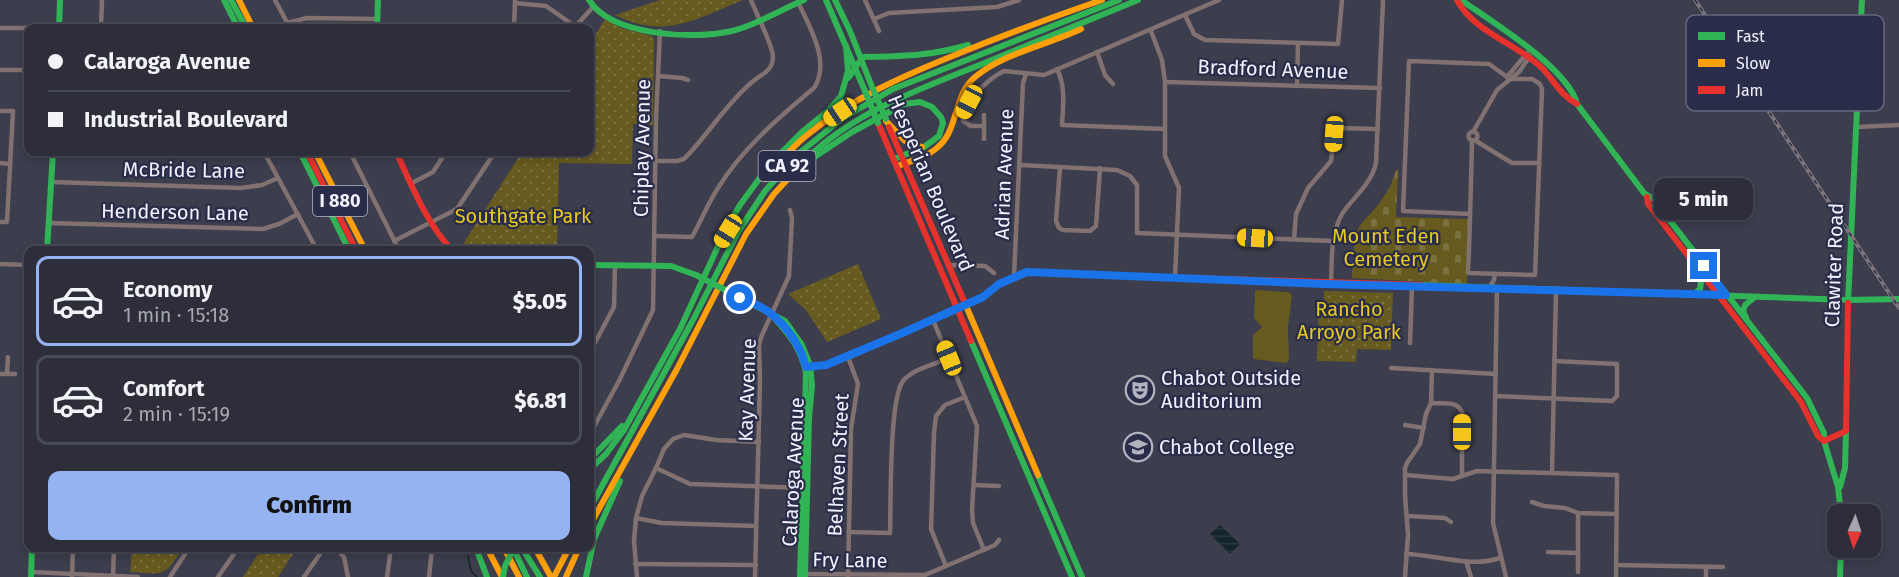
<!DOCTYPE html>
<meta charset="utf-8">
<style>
body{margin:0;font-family:"Fira Sans",sans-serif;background:#353642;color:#f1f3f6;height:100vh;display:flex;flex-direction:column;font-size:22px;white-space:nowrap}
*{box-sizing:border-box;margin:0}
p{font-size:20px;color:#a7a8af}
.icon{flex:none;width:33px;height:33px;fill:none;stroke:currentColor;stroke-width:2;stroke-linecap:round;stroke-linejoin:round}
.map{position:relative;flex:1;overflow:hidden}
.drawer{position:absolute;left:24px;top:246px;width:570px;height:306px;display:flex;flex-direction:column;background:#2d2e3a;border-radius:12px;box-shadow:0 3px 9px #0003,0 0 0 2px #484a54}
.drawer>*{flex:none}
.banner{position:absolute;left:24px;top:24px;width:570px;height:132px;border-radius:12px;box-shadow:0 3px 9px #0003,0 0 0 2px #484a54;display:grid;align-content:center;height:132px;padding:0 24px;background:#2d2e3a}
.needle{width:39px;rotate:183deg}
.tools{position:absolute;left:1827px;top:504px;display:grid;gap:12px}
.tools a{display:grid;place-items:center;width:54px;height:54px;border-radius:12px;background:#2d2e3a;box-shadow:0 3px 9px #0003,0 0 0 2px #484a54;font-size:30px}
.end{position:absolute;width:27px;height:27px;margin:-14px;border:8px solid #1a73e8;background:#fff;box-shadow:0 0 0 3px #fff}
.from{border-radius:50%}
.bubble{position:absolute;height:42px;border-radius:12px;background:#2d2e3a;box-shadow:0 3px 9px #0003,0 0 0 2px #484a54;font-size:20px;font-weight:800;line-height:42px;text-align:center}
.car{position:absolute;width:18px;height:36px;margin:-18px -9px;border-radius:8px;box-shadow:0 0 4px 2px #0007;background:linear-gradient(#f5c518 24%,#345 0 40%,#f5c518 0 76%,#345 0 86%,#f5c518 0)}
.banner b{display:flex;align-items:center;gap:21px;height:57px;font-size:22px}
.banner b+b{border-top:2px solid #484a54}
.banner i{width:15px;height:15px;background:#f1f3f6}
ul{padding:10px 0 0;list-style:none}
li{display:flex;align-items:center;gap:18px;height:90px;margin:0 12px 9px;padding:0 12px;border:3px solid #484a54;border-radius:12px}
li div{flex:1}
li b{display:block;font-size:22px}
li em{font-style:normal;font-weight:800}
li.active{border-color:#95b2f1}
li>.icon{width:54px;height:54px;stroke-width:1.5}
.cta{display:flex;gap:12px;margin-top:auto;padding:12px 24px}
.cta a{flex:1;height:69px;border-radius:12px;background:#95b2f1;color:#111;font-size:24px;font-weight:800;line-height:69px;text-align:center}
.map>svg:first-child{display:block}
.grass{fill:#665a1f}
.cemetery{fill:url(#cemetery-stones)}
.park{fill:url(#park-dots)}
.water{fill:url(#water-rules)}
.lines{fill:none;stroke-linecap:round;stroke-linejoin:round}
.stream{stroke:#13242a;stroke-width:1.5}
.street{stroke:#817171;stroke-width:4.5}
.fast{stroke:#30b455;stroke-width:6}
.slow{stroke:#ff9f0a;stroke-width:6}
.jam{stroke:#e5322d;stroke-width:6}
.rail-casing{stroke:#7d767b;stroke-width:4}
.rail{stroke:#2a2d4a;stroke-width:1.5;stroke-dasharray:4.5;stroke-linecap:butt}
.fast-bridge{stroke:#30b455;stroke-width:6}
.route{stroke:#1a73e8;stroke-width:8}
.labels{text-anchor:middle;stroke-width:4.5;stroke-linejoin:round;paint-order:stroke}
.shield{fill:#2a2d4a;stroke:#b5b7c7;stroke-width:1.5}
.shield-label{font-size:18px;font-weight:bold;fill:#f0f2fd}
.street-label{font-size:20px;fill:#f0f2fd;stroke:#2a2d4a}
.park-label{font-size:20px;fill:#e6c81f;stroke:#2a2d4a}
.poi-label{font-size:20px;fill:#f0f2fd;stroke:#2a2d4a;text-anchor:start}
.key{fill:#2a2d4a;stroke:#656880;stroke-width:1.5}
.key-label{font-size:16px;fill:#f0f2fd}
</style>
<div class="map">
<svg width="1899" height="577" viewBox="0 0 1899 577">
<defs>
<pattern id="cemetery-stones" width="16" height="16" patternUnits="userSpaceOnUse" patternTransform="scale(1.5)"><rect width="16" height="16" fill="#665a1f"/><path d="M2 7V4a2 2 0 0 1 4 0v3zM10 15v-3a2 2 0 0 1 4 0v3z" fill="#7c7240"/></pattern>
<pattern id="park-dots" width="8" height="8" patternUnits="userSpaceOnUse" patternTransform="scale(1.5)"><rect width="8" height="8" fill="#665a1f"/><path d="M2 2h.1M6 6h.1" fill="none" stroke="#7c7240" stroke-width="1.8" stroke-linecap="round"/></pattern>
<pattern id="water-rules" width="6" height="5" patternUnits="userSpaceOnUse" patternTransform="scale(1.5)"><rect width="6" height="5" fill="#13242a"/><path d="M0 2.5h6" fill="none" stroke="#2a3a3f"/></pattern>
</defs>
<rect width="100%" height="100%" fill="#3c3d4d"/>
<path class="grass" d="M1255 290 1289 292 1292 296 1288 328 1289 360 1286 363 1253 359V335L1262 327 1254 318Z"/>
<path class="cemetery" d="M1396 170H1398L1396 217 1468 219 1467 284 1352 278 1355 235 1361 224 1379 204 1390 187Z"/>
<g class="park">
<path d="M660 0H743C696 19 665 40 615 15Z"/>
<path d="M605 19 621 28 652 36 654 40 653 125 633 124 632 164 559 163 557 250 460 249 522 152H590V44Z"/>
<path d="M858 264 881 319 827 342 806 310 788 294Z"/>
<path d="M1324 291 1393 293 1391 350 1357 349 1356 362 1317 361 1319 302H1324Z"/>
<path d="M132 548H183C164 577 166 574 130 572Z"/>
<path d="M262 548H297L278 577H243Z"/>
</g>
<path class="water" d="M1220 525 1240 544 1230 554 1210 534Z"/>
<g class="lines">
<path class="stream" d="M468 556 471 571 477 577"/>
<g class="street">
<path d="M275 0 290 28"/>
<path d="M865 0 879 31"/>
<path d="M515 3 546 6 576 27"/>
<path d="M1185 15 1194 34 1205 40 1338 44 1342 0"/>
<path d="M874 19 889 13 997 7 1019 0"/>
<path d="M287 23 307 18 377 19"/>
<path d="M0 28H56"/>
<path d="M101 28 102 0"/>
<path d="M514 28 515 1"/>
<path d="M574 28 593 7"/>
<path d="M1151 31 1162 60 1165 82V156L1179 188 1175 277"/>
<path d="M1097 52 1105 75 1113 84"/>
<path d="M1057 69C1066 87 1063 106 1062 125L1165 129"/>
<path d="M0 70H28"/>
<path d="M658 76 682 78 688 80"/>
<path d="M1507 77 1527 53"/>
<path d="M1165 82 1380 88"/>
<path d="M1297 85 1298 44"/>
<path d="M0 111H13L7 222H0"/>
<path d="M984 126H971L963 121C961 104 989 78 1004 71L1044 75 1219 0"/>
<path d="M1856 127 1899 125"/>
<circle cx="1473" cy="136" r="4.5"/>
<path d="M1473 132 1497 90 1519 72 1530 56"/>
<path d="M984 139V115"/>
<path d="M1476 141 1512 163H1539"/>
<path d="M264 152 317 250"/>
<path d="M350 152 399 250"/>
<path d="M656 161H677L684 159C708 135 725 105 751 83 761 74 773 72 773 56 772 44 756 13 751 0"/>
<path d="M0 163 10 164"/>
<path d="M1020 165 1117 170 1130 176 1137 185V233L1333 241"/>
<path d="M1060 167 1056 221 1059 228 1063 230 1090 231 1096 226 1100 168"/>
<path d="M51 182 241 188 262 185 278 178"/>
<path d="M412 183 433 172 446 152"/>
<path d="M1470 214 1403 211 1409 61 1489 64 1510 79H1532L1540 84 1542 89 1535 275 1468 273C1470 229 1471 185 1472 141"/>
<path d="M49 223 263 229 279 224 298 214"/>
<path d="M655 236 692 237C701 221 708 203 718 188 742 149 779 117 814 88 831 62 810 28 798 2"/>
<path d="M1294 239 1296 214 1308 188 1331 161 1335 128 1378 129"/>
<path d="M394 241 457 209 495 152"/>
<path d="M0 264 28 265"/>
<path d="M949 265 985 266 994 273"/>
<path d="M1014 276 1023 83 1026 74"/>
<path d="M1331 284C1332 261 1330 235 1342 214 1354 196 1371 185 1376 163L1383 0"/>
<path d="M1489 288 1494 280 1495 274"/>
<path d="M1497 289 1493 523 1506 577"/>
<path d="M933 320 977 426 972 510 973 523 984 550"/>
<path d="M1410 343 1412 286"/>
<path d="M590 352 614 307 615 265"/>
<path d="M848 357 858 384 851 429 848 577"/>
<path d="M1391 368 1496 374"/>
<path d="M0 374H15"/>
<path d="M7 374 8 357"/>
<path d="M1495 396 1612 401 1617 396V364L1554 361"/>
<path d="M1431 403C1442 404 1457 400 1462 412V476"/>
<path d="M1405 425 1424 428"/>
<path d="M590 434 620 379 653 310 656 119 660 31"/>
<path d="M656 468 690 484 805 488"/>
<path d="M1552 472 1556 291"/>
<path d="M1405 475 1453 479 1477 471 1617 475 1616 577"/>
<path d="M974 485 999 486"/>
<path d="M1532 502 1544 506 1565 508 1578 513 1617 514"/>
<path d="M1407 516 1445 518 1451 522"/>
<path d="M636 518 662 523 756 526"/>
<path d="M849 532 890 533C891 505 889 399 903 381 913 369 935 364 949 358"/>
<path d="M335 548 344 557 348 577"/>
<path d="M1548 552 1578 553"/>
<path d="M1406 554C1437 555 1470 568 1500 558"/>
<path d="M1466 561 1471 577"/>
<path d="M635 564 756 565"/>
<path d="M1616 565 1723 567"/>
<path d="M946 566 931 529 934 433 936 416 945 405 965 397"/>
<path d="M31 572 138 577"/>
<path d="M1578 572V513"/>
<path d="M803 574 925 575 995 545 999 540"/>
<path d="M72 577 73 548"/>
<path d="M113 577 114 548"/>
<path d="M170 577 189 548"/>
<path d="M218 577 238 548"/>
<path d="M304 577 324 548"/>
<path d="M387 577 391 548"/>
<path d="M429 577 432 548"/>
<path d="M637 577 634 541 636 518 642 496 656 468 664 449 673 439 684 435 716 440 759 442"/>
<path d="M755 577 760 380 759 344 762 335 789 276 792 219 790 210"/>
<path d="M1405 577 1408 535 1405 495V468L1407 463 1420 444 1426 414 1431 403 1432 370"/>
<path d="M1706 577V567"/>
</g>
<g class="fast">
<path d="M224 0 238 28"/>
<path d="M231 0 246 28"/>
<path d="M589 0C611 36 694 40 732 31 757 25 780 10 804 0"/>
<path d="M826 0 865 91"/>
<path d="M835 0 850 31 872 87"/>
<path d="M1461 0C1491 21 1568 68 1577 104L1644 193 1654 200 1807 398 1824 433V441L1838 487 1841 514"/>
<path d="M59 28 60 0"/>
<path d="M377 28 378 0"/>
<path d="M848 78C854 72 859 60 864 57 902 56 931 56 968 45"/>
<path d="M300 152 349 250"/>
<path d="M801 166 852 132 904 104 920 102 932 107 941 117 943 123 939 136 924 147 894 159"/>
<path d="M797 169C845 115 917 90 982 64 1034 43 1086 21 1138 0"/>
<path d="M47 250 53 152"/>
<path d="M590 265 671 266 696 275"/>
<path d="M1421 285 1848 300 1899 299"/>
<path d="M731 293 785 321 802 345 810 365 812 385 809 418 805 577"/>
<path d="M1694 294 1700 289 1702 275"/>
<path d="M1848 303 1862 0"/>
<path d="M771 314C788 333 801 347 806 373L800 577"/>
<path d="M1746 317 1743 312 1745 305 1755 297"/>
<path d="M971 341 1072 577"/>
<path d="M806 367 826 365 848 357 983 297 999 284 1027 272 1162 277"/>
<path d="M590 459 622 426"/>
<path d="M590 469 606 454 624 430 680 329 726 229 740 205 770 164 803 131 829 110 841 96 848 71 846 46"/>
<path d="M1038 475 1082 577"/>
<path d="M1840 487 1845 468 1846 431"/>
<path d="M590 508 693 320 738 232 765 191 798 154 843 118 893 89 1119 0"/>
<path d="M476 548 487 577"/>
<path d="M513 548 527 577"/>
<path d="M522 548 540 577"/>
<path d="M31 577 32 548"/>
<path d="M586 577 594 539 620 481"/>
<path d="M1840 577 1841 548"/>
</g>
<g class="slow">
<path d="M239 0 253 28"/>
<path d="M886 121 905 141 922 147"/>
<path d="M315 152 365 250"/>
<path d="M897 166C911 161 928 157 939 146 959 128 953 95 975 77 1004 53 1047 45 1081 29"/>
<path d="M765 179C778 164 791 148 806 136 850 99 903 76 955 55 1004 35 1053 17 1102 0"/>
<path d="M964 301 1038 475"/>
<path d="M590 525 677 369 746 234 774 194 797 169"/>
<path d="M487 548 502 577"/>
<path d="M504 548 519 577"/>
<path d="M535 548 551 577"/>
<path d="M554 577 569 548"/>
<path d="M566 577 579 548"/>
</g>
<g class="jam">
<path d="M1457 0C1474 32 1515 43 1541 67 1553 79 1561 96 1577 104"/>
<path d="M878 123 971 341"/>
<path d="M889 127 964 301"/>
<path d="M307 152 356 250"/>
<path d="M396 152C412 185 426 223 452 250"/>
<path d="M1647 197 1648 204 1801 402 1818 436 1824 441"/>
<path d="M1162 277 1421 285"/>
<path d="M1824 441 1846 431 1848 303"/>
</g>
<g class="rail-casing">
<path id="rail" d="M1695 0 1899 308"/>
</g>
<use href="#rail" class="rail"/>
<g class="fast-bridge">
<path d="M872 87 886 119"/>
<path d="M865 91 878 123"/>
<path d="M696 275 731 293"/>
<path d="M503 577 505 566 514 548"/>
</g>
</g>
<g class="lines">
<path class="route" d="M740 298C750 302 762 306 770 313 787 326 801 347 806 367L826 365 900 334 983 297 999 284 1027 272 1325 284 1726 295 1704 266"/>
</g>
<defs>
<g id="theatre-ring" transform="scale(1.5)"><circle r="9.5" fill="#2a2d4a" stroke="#b1b3bf" stroke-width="1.5"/><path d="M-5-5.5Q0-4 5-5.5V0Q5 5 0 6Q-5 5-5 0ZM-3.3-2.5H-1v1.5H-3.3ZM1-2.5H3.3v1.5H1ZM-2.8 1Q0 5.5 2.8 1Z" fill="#b1b3bf"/></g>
<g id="university-ring" transform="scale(1.5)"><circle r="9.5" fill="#2a2d4a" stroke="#b1b3bf" stroke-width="1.5"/><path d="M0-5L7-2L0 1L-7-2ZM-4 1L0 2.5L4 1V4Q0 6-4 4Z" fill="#b1b3bf"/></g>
</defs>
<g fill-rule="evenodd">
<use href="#theatre-ring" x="1140" y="390"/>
<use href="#university-ring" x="1138" y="447"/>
</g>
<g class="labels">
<g class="shield">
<rect x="758.5" y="151" width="57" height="30" rx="4.5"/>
<rect x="313" y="186" width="54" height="30" rx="4.5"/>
</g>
<g class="shield-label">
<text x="787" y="172">CA 92</text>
<text x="340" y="207">I 880</text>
</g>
<g class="street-label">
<text transform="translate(1273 69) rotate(2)" y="7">Bradford Avenue</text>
<text transform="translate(642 148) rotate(-89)" y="7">Chiplay Avenue</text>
<text transform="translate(184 170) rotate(1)" y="7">McBride Lane</text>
<text transform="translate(1004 174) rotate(-88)" y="7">Adrian Avenue</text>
<text transform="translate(931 183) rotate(67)" y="7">Hesperian Boulevard</text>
<text transform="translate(175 212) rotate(1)" y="7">Henderson Lane</text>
<text transform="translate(1834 265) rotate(-88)" y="7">Clawiter Road</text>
<text transform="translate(747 390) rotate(-88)" y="7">Kay Avenue</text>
<text transform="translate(838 465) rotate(-87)" y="7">Belhaven Street</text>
<text transform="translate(793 472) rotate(-87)" y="7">Calaroga Avenue</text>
<text transform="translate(850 560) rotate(1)" y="7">Fry Lane</text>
</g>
<g class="park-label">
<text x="523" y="223">Southgate Park</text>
<text x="1386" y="243">Mount Eden<tspan x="1386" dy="23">Cemetery</tspan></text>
<text x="1349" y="316">Rancho<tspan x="1349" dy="23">Arroyo Park</tspan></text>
</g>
<g class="poi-label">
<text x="1161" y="385">Chabot Outside<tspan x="1161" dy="23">Auditorium</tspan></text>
<text x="1159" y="454">Chabot College</text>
</g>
</g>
<rect x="1686" y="15" width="198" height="96" rx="9" class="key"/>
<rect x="1698" y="32" width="27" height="8" fill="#30b455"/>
<rect x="1698" y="59" width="27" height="8" fill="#ff9f0a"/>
<rect x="1698" y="86" width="27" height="8" fill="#e5322d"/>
<g class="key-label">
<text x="1736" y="42">Fast</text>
<text x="1736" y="69">Slow</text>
<text x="1736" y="96">Jam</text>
</g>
</svg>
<div class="tools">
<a><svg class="needle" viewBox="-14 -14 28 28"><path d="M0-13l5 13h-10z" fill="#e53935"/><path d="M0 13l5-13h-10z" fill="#a7a8af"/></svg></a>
</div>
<i class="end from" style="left:740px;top:298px"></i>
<i class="end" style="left:1704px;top:266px"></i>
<div class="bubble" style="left:1654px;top:178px;width:99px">5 min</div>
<i class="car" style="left:969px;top:102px;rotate:208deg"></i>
<i class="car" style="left:840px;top:112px;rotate:236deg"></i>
<i class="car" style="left:1334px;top:134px;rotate:184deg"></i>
<i class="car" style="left:728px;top:231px;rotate:212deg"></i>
<i class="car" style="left:1255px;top:238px;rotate:273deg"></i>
<i class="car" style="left:949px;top:358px;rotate:338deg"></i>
<i class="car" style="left:1462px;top:432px;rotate:0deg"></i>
<div class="banner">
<b><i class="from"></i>Calaroga Avenue</b>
<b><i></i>Industrial Boulevard</b>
</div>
<section class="drawer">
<ul>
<li class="active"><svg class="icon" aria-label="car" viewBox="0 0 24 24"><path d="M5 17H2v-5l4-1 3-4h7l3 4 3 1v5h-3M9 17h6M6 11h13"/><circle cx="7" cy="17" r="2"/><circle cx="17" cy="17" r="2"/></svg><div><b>Economy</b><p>1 min · 15:18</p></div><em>$5.05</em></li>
<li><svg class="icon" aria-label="car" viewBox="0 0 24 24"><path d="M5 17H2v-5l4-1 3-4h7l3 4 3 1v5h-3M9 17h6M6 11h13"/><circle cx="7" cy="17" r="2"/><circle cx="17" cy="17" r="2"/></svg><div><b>Comfort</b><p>2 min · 15:19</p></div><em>$6.81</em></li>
</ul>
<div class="cta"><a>Confirm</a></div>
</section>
</div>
